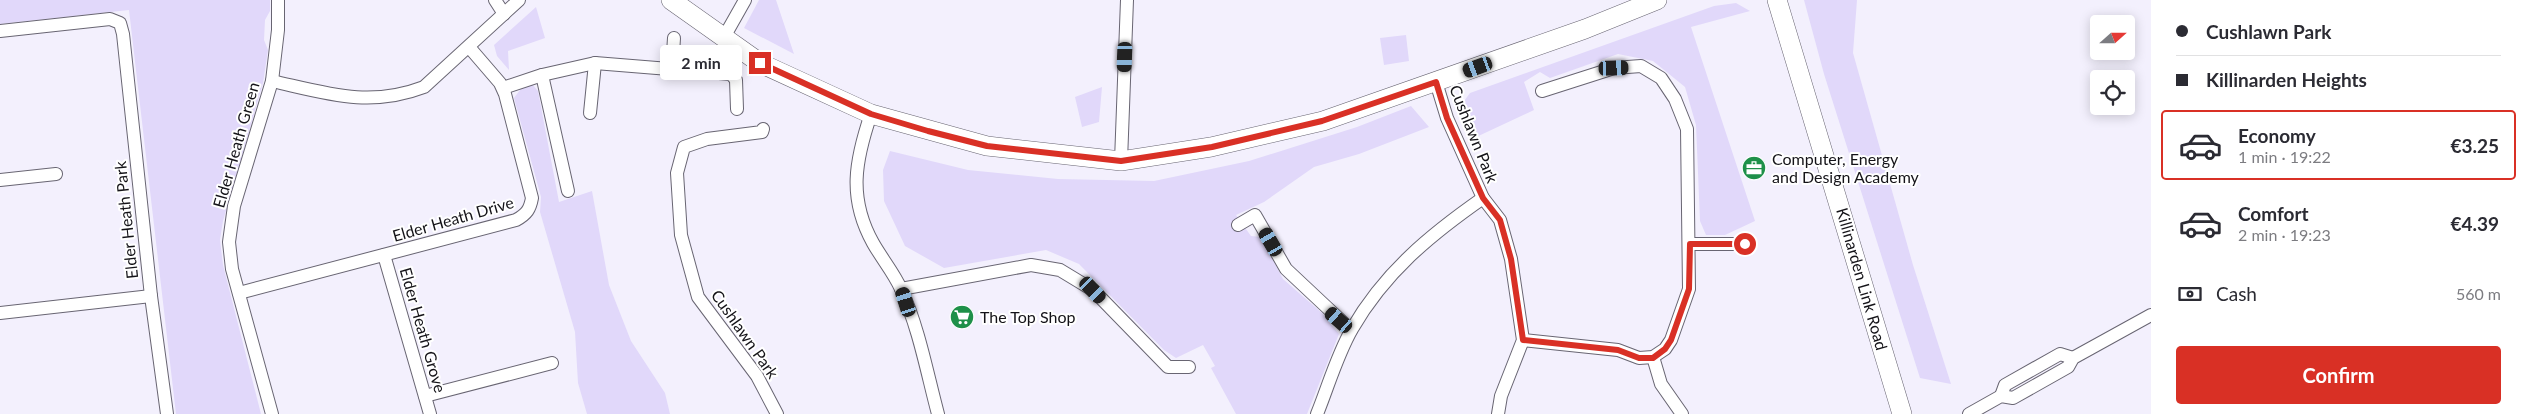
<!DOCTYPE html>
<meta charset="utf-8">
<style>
body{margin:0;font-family:Lato,sans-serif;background:#f7f7f7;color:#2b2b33;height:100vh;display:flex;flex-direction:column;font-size:19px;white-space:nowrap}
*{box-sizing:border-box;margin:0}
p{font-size:16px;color:#7c7c81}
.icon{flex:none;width:28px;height:28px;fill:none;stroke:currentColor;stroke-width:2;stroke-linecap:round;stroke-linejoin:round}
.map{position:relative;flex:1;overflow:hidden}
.drawer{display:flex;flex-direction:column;background:#fff;width:375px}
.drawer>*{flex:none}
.banner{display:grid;align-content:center;height:110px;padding:0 25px;background:#fff}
.needle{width:32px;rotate:69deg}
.controls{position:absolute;left:2090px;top:15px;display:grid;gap:10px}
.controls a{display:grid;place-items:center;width:45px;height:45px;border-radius:5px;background:#fff;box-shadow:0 2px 12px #0003;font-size:25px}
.end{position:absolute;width:22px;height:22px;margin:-11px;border:6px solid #d93025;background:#fff;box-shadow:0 0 0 2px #fff}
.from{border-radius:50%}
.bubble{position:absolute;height:35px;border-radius:5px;background:#fff;box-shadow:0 2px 12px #0003;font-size:16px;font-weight:700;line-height:35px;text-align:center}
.car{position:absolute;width:15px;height:30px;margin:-15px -8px;border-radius:6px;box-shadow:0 0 4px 1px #0007;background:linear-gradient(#222 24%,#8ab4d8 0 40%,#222 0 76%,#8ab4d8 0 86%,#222 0)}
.banner b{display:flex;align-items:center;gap:18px;height:48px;font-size:19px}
.banner b+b{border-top:1px solid #e1e1e2}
.banner i{width:12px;height:12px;background:#2b2b33}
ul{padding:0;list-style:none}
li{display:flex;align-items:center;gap:15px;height:70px;margin:0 10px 8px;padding:0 15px;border:2px solid transparent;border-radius:5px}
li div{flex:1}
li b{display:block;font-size:19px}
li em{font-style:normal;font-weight:700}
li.selected{border-color:#d93025}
li>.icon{width:45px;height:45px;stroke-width:1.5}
.pay{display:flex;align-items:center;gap:12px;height:55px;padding:0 25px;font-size:19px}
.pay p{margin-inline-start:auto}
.cta{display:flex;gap:10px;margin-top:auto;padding:10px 25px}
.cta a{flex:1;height:58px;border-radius:5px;background:#d93025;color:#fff;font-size:20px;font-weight:700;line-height:58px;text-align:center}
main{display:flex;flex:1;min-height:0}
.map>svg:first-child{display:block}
.green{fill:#e1d8fa}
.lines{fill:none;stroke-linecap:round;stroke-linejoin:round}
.street-casing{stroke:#686572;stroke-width:14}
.secondary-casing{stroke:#686572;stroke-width:20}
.street{stroke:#fff;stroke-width:12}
.secondary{stroke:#fff;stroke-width:19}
.route{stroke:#d93025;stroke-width:6}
.labels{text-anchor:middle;stroke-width:4;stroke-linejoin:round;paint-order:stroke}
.street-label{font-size:16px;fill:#141318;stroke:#fff}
.poi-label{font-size:16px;fill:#141318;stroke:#fff;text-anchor:start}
</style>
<main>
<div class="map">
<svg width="2151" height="414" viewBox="0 0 2151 414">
<rect width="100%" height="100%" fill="#f3f0fd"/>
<g class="green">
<path d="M0 0H270V11L265 20 264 40 268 50 263 83 223 221 220 240 223 265 261 414H176L129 10 0 24Z"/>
<path d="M759 0H776L794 54 744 28Z"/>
<path d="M1804 0H1857L1853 53 1913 265 1951 384 1920 378 1824 74Z"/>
<path d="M1736 3 1750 11 1691 27 1755 221 1725 235H1706L1700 221 1696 125 1685 87 1653 61 1618 54 1550 78 1540 72 1524 82 1534 110 1472 139 1463 118 1461 105 1470 93 1714 6Z"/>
<path d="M536 7 545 38 508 51 509 70 497 56 494 45Z"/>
<path d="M1406 35 1409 61 1384 65 1380 38Z"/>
<path d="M532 84 538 91 559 202 592 191 609 285 631 341 665 393 670 414H587L578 383 575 332 540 212 541 197 514 98 523 86Z"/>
<path d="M1102 87 1099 122 1082 127 1075 97Z"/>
<path d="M1411 106 1429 127 1359 154 1314 167 1264 202 1236 215 1251 236 1261 237 1283 279 1322 313 1339 334 1307 414H1236L1211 368 1215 366 1203 345 1176 358 1164 350 1079 264 1046 250 944 268 905 246 884 201 883 170 890 151 968 170 1058 179 1154 181 1249 161 1357 127Z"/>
</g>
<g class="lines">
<g class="street-casing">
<g id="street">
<path d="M495 0 504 14"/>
<path d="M0 31 110 19 120 23 123 34 151 296 167 414"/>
<path d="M723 39 745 0"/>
<path d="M672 69 674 38"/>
<path d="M542 75 568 191"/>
<path d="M272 81C326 93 369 108 424 87L519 0"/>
<path d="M1436 82 1447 118 1483 198 1500 220 1511 259 1523 340 1501 396 1498 414"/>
<path d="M503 88 542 75 595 63 731 74 736 80 737 109"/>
<path d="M590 113 595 63"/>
<path d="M871 114C855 161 848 198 873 243 882 259 894 273 901 289 919 328 927 373 938 414"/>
<path d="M763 129 762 132 707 139 684 147 677 173 681 235 698 297 757 376 777 414"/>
<path d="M1121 161 1127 0"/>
<path d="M0 180 56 174"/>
<path d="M1238 225 1255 215 1286 269 1351 330"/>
<path d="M1690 244H1745"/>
<path d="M384 255 430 414"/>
<path d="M901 289 1031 265 1060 270 1093 290 1168 367H1189"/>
<path d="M239 293 516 220C527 214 530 209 532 198L505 94 500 83 469 47"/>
<path d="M0 313 151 296"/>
<path d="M1523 340 1618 350 1639 358 1653 357 1665 349 1671 340 1689 289 1687 129 1675 99 1661 78 1641 66 1614 68 1542 91"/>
<path d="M1653 357 1661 384 1682 414"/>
<path d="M425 396 552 363"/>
<path d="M2001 396 2005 385 2060 354 2073 358"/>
<path d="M272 414 232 269 229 242 234 206 272 81 278 30V0"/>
<path d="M1317 414C1328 387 1337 355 1352 329 1385 272 1430 235 1483 198"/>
<path d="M1969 414 2001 396 2013 398 2068 367 2073 358 2151 315"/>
</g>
</g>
<g class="secondary-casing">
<g id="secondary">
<path d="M671 0 760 63 871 114 987 146 1121 161 1211 147 1323 121 1585 29 1657 0"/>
<path d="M1777 0 1902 414"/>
</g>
</g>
<use href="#street" class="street"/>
<use href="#secondary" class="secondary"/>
</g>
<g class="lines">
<path class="route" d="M760 63 871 114 928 131 987 146 1121 161 1212 147 1322 121 1436 82 1447 118 1483 198 1500 220 1511 259 1523 340 1618 350 1639 358H1653L1665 349 1671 340 1689 289 1690 244H1745"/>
</g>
<defs>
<g id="office-disc" transform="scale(1.25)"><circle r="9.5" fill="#1e9049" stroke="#fff"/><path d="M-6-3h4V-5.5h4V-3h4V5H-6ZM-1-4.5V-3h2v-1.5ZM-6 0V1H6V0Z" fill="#fff"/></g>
<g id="supermarket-disc" transform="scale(1.25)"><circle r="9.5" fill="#1e9049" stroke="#fff"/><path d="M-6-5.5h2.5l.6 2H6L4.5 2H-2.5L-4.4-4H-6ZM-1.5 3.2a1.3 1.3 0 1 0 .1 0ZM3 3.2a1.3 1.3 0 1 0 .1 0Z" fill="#fff"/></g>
</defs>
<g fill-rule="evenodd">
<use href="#office-disc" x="1754" y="168"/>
<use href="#supermarket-disc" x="962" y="317"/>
</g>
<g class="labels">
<g class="street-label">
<text transform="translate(1474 134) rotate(68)" y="6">Cushlawn Park</text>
<text transform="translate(236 145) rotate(-74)" y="6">Elder Heath Green</text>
<text transform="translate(453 219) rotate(-16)" y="6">Elder Heath Drive</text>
<text transform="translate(126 220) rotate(-96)" y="6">Elder Heath Park</text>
<text transform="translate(1862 279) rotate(74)" y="6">Killinarden Link Road</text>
<text transform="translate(423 330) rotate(74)" y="6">Elder Heath Grove</text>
<text transform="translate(745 334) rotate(55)" y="6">Cushlawn Park</text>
</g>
<g class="poi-label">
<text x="1772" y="165">Computer, Energy<tspan x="1772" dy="18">and Design Academy</tspan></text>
<text x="980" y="323">The Top Shop</text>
</g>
</g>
</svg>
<div class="controls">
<a><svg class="needle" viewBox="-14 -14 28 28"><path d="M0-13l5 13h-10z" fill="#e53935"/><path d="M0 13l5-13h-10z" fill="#7c7c81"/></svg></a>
<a><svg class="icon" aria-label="locate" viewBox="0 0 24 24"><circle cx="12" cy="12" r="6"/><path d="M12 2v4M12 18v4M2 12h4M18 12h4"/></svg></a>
</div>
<i class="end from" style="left:1745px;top:244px"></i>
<i class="end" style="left:760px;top:63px"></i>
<div class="bubble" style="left:660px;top:45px;width:82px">2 min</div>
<i class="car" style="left:1125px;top:57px;rotate:182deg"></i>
<i class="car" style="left:1478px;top:67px;rotate:250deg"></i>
<i class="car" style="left:1614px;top:68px;rotate:88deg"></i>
<i class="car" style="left:1271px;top:242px;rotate:330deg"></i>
<i class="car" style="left:1093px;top:290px;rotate:136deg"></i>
<i class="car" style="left:906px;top:302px;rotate:342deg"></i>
<i class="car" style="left:1339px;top:320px;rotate:311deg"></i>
</div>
<section class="drawer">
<div class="banner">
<b><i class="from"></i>Cushlawn Park</b>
<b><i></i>Killinarden Heights</b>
</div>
<ul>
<li class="selected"><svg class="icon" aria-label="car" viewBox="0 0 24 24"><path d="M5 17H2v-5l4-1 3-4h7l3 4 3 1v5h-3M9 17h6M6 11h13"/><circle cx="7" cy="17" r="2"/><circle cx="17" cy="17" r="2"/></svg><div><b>Economy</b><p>1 min · 19:22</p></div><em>€3.25</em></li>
<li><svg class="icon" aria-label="car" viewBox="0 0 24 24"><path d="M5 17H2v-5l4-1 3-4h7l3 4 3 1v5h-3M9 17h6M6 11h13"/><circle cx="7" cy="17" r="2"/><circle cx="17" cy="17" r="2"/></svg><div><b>Comfort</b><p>2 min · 19:23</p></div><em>€4.39</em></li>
</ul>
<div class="pay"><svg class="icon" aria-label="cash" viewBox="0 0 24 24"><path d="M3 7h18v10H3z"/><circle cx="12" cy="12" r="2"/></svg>Cash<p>560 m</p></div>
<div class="cta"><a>Confirm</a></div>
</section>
</main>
